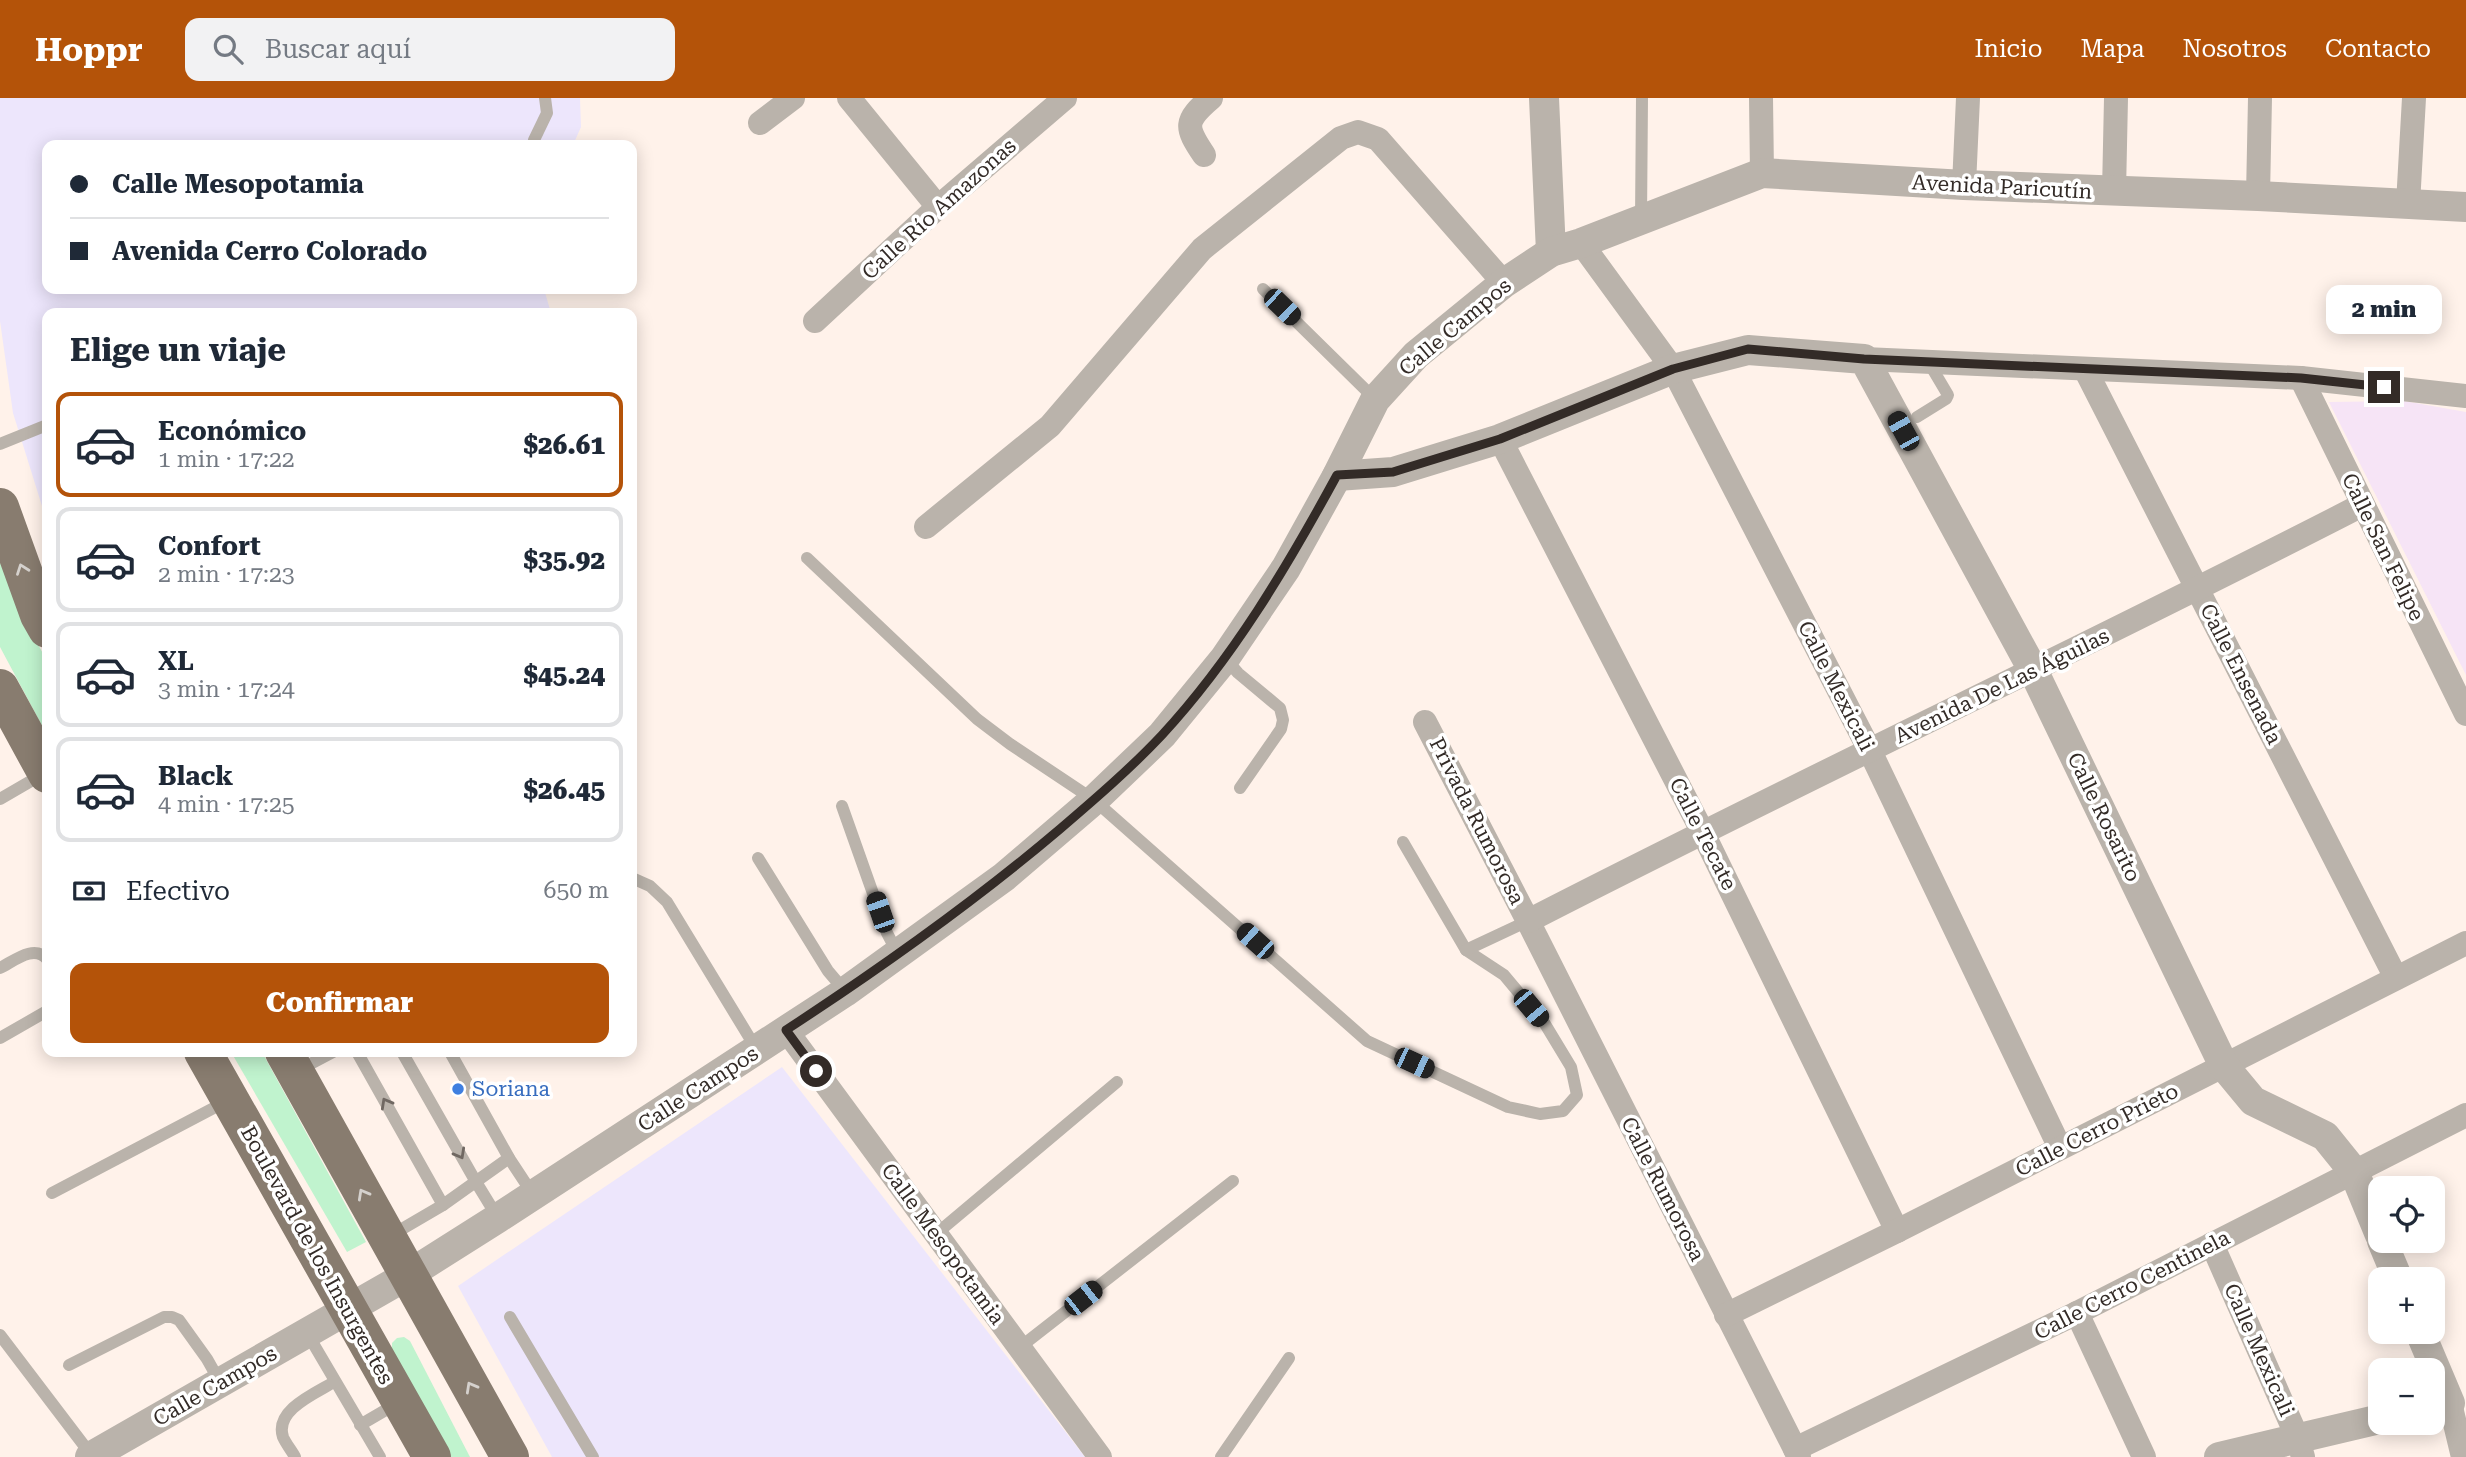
<!DOCTYPE html>
<html lang="es">
<meta charset="utf-8">
<style>
body{margin:0;font-family:"Roboto Serif",serif;background:#f2f2f3;color:#1f2937;height:100vh;display:flex;flex-direction:column;font-size:26px;white-space:nowrap}
*{box-sizing:border-box;margin:0}
p{font-size:23px;color:#747a83}
.icon{flex:none;width:38px;height:38px;fill:none;stroke:currentColor;stroke-width:2;stroke-linecap:round;stroke-linejoin:round}
.map{position:relative;flex:1;overflow:hidden}
.details{position:absolute;left:42px;top:210px;width:595px;height:749px;display:flex;flex-direction:column;background:#fff;border-radius:14px;box-shadow:0 4px 18px #0003}
.details>*{flex:none}
.top-card{position:absolute;left:42px;top:42px;width:595px;height:154px;border-radius:14px;box-shadow:0 4px 18px #0003;display:grid;align-content:center;height:154px;padding:0 28px;background:#fff}
.controls{position:absolute;left:2368px;top:1078px;display:grid;gap:14px}
.controls a{display:grid;place-items:center;width:77px;height:77px;border-radius:14px;background:#fff;box-shadow:0 4px 18px #0003;font-size:35px}
.end{position:absolute;width:32px;height:32px;margin:-16px;border:9px solid #332b27;background:#fff;box-shadow:0 0 0 4px #fff}
.from{border-radius:50%}
.bubble{position:absolute;height:49px;border-radius:14px;background:#fff;box-shadow:0 4px 18px #0003;font-size:23px;font-weight:800;line-height:49px;text-align:center}
.car{position:absolute;width:21px;height:42px;margin:-21px -10px;border-radius:9px;box-shadow:0 0 5px 2px #0007;background:linear-gradient(#222 24%,#8ab4d8 0 40%,#222 0 76%,#8ab4d8 0 86%,#222 0)}
.top-card b{display:flex;align-items:center;gap:24px;height:66px;font-size:26px}
.top-card b+b{border-top:2px solid #e0e1e3}
.top-card i{width:18px;height:18px;background:#1f2937}
ul{padding:0;list-style:none}
li{display:flex;align-items:center;gap:21px;height:105px;margin:0 14px 10px;padding:0 14px;border:4px solid #e0e1e3;border-radius:14px}
li div{flex:1}
li b{display:block;font-size:26px}
li em{font-style:normal;font-weight:800}
li.on{border-color:#b45309}
li>.icon{width:63px;height:63px;stroke-width:1.5}
h2{padding:0 28px;font-size:32px;line-height:84px}
.pay{display:flex;align-items:center;gap:18px;height:77px;padding:0 28px;font-size:26px}
.pay p{margin-inline-start:auto}
.action{display:flex;gap:14px;margin-top:auto;padding:14px 28px}
.action a{flex:1;height:80px;border-radius:14px;background:#b45309;color:#fff;font-size:28px;font-weight:800;line-height:80px;text-align:center}
header{display:flex;align-items:center;gap:42px;box-sizing:border-box;height:98px;padding:0 35px;background:#b45309;color:#fff}
header strong{font-size:33px}
nav{display:flex;gap:38px;margin-inline-start:auto;font-size:24px}
.search{width:490px;height:63px;background:#f2f2f3;display:flex;align-items:center;gap:18px;box-sizing:border-box;padding:0 24px;border-radius:14px;color:#747a83;font-size:26px}
.map>svg:first-child{display:block}
.industrial{fill:#ede6fc}
.education{fill:#f6e4f6}
.green{fill:#c0f3ce}
.lines{fill:none;stroke-linecap:round;stroke-linejoin:round}
.service{stroke:#bab3ab;stroke-width:12}
.minor{stroke:#bab3ab;stroke-width:24}
.tertiary{stroke:#bab3ab;stroke-width:30}
.primary{stroke:#887c6f;stroke-width:38}
.oneway{stroke:#d5d1cd}
.oneway2{stroke:#706862}
.route{stroke:#332b27;stroke-width:9}
.shop-dot{fill:#3f7fe0;stroke:#fff;stroke-width:2.5}
.labels{text-anchor:middle;stroke-width:7;stroke-linejoin:round;paint-order:stroke}
.street-label{font-size:21px;fill:#332b27;stroke:#fff}
.shop-label{font-size:21px;fill:#366cbe;stroke:#fff;text-anchor:start}
</style>
<header>
<strong>Hoppr</strong>
<div class="search"><svg class="icon" aria-label="search" viewBox="0 0 24 24"><circle cx="10" cy="10" r="6"/><path d="M15 15l6 6"/></svg>Buscar aquí</div>
<nav><a>Inicio</a><a>Mapa</a><a>Nosotros</a><a>Contacto</a></nav>
</header>
<div class="map">
<svg width="2466" height="1359" viewBox="0 0 2466 1359">
<rect width="100%" height="100%" fill="#fff2ea"/>
<g class="industrial">
<path d="M0 0H580L581 29 573 47H47V191H544L551 215H47V424L13 315 0 223Z"/>
<path d="M782 969 1085 1359H552L458 1188Z"/>
</g>
<path class="education" d="M2404 303 2466 314V577L2329 304Z"/>
<g class="green">
<path d="M0 464 28 528 47 563V637L0 549Z"/>
<path d="M231 954H262L366 1144 347 1154Z"/>
<path d="M404 1239 410 1243 470 1359H451L392 1253V1245L397 1240Z"/>
</g>
<g class="lines">
<g class="service">
<path d="M534 42 547 15 545 0"/>
<path d="M1641 122 1642 0"/>
<path d="M1263 191 1375 301"/>
<path d="M1917 319 1946 301 1948 297 1929 265"/>
<path d="M0 346 47 327"/>
<path d="M807 460 977 621 1010 646 1094 702 1367 943 1508 1009 1540 1016 1563 1013 1577 997 1571 969 1545 926 1504 877 1466 852 1403 744"/>
<path d="M1225 560 1238 575 1280 610 1283 622 1281 631 1240 690"/>
<path d="M0 701 43 676"/>
<path d="M842 708 887 835 898 856"/>
<path d="M758 760 828 873 845 893"/>
<path d="M632 780 650 788 667 804 757 952"/>
<path d="M1466 852 1528 823"/>
<path d="M0 870C14 863 34 846 47 861"/>
<path d="M0 940 47 913"/>
<path d="M357 954 443 1107"/>
<path d="M402 954 476 1084 498 1120"/>
<path d="M450 954 509 1060 534 1098"/>
<path d="M299 972 333 954"/>
<path d="M52 1095 227 1003"/>
<path d="M936 1136 1117 984"/>
<path d="M390 1138 443 1107 509 1060"/>
<path d="M510 1219 593 1359"/>
<path d="M307 1235 380 1359"/>
<path d="M0 1237 92 1358"/>
<path d="M1019 1250 1233 1083"/>
<path d="M69 1267 164 1219H172L179 1222 207 1261 220 1284"/>
<path d="M360 1327 396 1306"/>
<path d="M295 1359C292 1353 286 1346 283 1339 274 1312 316 1295 334 1284"/>
<path d="M1221 1359 1289 1260"/>
</g>
<g class="minor">
<path d="M849 0 938 109"/>
<path d="M1761 0 1762 75"/>
<path d="M760 25 793 0"/>
<path d="M1204 57C1185 29 1184 23 1211 0"/>
<path d="M1964 87 1968 0"/>
<path d="M2114 94 2116 0"/>
<path d="M2258 98 2260 0"/>
<path d="M2408 106 2414 0"/>
<path d="M1581 145 1673 271 1870 653 2060 1050"/>
<path d="M815 223 938 109 1065 0"/>
<path d="M1864 261 2301 280 2466 298"/>
<path d="M2085 271 2396 880"/>
<path d="M2301 280 2466 616"/>
<path d="M1500 341 1702 733 1897 1133"/>
<path d="M926 429 1050 328 1202 151 1341 40 1358 34 1378 41 1504 185"/>
<path d="M1425 624 1528 823 1799 1359"/>
<path d="M1528 823C1804 681 2086 549 2362 407"/>
<path d="M786 932 1100 1359"/>
<path d="M2212 1146 2298 1341 2303 1359"/>
<path d="M2077 1215 2144 1359"/>
<path d="M1726 1217 1897 1133 2466 845"/>
<path d="M2450 1305 2463 1359"/>
<path d="M1795 1351 2077 1215 2466 1017"/>
</g>
<g class="tertiary">
<path d="M1544 0 1551 154"/>
<path d="M1337 378 1393 374 1500 341 1673 271 1748 252 1864 261 2033 572 2224 968 2253 1003 2325 1038 2354 1074 2380 1137"/>
<path d="M2382 1143 2398 1181"/>
<path d="M2420 1234 2450 1305"/>
<path d="M90 1359 408 1177 498 1120 845 894 1004 779 1094 702 1162 637 1225 560 1286 470 1337 378 1375 302 1416 257 1504 185 1551 154 1581 145 1762 75 1964 87 2258 98 2466 109"/>
<path d="M2219 1359 2380 1321"/>
</g>
<g class="primary">
<path d="M0 409 39 517 47 531"/>
<path d="M0 590 47 676"/>
<path d="M203 954 432 1359"/>
<path d="M284 954 510 1359"/>
</g>
</g>
<defs><path id="oneway-chevron" d="M-2-3.5L2.5 0L-2 3.5" fill="none" stroke-width="1.6" stroke-linecap="round" stroke-linejoin="round" transform="scale(1.75)"/></defs>
<g class="oneway">
<use href="#oneway-chevron" transform="translate(22 471) rotate(-110)"/>
<use href="#oneway-chevron" transform="translate(363 1096) rotate(-119)"/>
<use href="#oneway-chevron" transform="translate(471 1289) rotate(-119)"/>
</g>
<g class="oneway2">
<use href="#oneway-chevron" transform="translate(386 1005) rotate(-119)"/>
<use href="#oneway-chevron" transform="translate(460 1056) rotate(61)"/>
</g>
<g class="lines">
<path class="route" d="M816 973 786 932C881 870 974 804 1060 731 1095 701 1131 670 1162 637 1233 560 1287 469 1337 377L1393 374 1500 341 1673 271 1748 251 1864 261 2301 280 2384 289"/>
</g>
<circle class="shop-dot" cx="458" cy="991" r="7"/>
<g class="labels">
<g class="street-label">
<text transform="translate(2002 89) rotate(3)" y="7">Avenida Paricutín</text>
<text transform="translate(939 111) rotate(-42)" y="7">Calle Río Amazonas</text>
<text transform="translate(1455 229) rotate(-40)" y="7">Calle Campos</text>
<text transform="translate(2383 449) rotate(64)" y="7">Calle San Felipe</text>
<text transform="translate(2241 576) rotate(63)" y="7">Calle Ensenada</text>
<text transform="translate(1836 588) rotate(63)" y="7">Calle Mexicali</text>
<text transform="translate(2002 588) rotate(-26)" y="7">Avenida De Las Águilas</text>
<text transform="translate(2104 719) rotate(64)" y="7">Calle Rosarito</text>
<text transform="translate(1477 723) rotate(63)" y="7">Privada Rumorosa</text>
<text transform="translate(1703 736) rotate(63)" y="7">Calle Tecate</text>
<text transform="translate(698 991) rotate(-33)" y="7">Calle Campos</text>
<text transform="translate(2097 1032) rotate(-27)" y="7">Calle Cerro Prieto</text>
<text transform="translate(1663 1091) rotate(63)" y="7">Calle Rumorosa</text>
<text transform="translate(943 1146) rotate(54)" y="7">Calle Mesopotamia</text>
<text transform="translate(317 1157) rotate(61)" y="7">Boulevard de los Insurgentes</text>
<text transform="translate(2132 1187) rotate(-27)" y="7">Calle Cerro Centinela</text>
<text transform="translate(2259 1252) rotate(66)" y="7">Calle Mexicali</text>
<text transform="translate(215 1288) rotate(-30)" y="7">Calle Campos</text>
</g>
<g class="shop-label">
<text x="472" y="998">Soriana</text>
</g>
</g>
</svg>
<div class="controls">
<a><svg class="icon" aria-label="locate" viewBox="0 0 24 24"><circle cx="12" cy="12" r="6"/><path d="M12 2v4M12 18v4M2 12h4M18 12h4"/></svg></a>
<a>+</a>
<a>−</a>
</div>
<i class="end from" style="left:816px;top:973px"></i>
<i class="end" style="left:2384px;top:289px"></i>
<div class="bubble" style="left:2326px;top:187px;width:116px">2 min</div>
<i class="car" style="left:1282px;top:209px;rotate:134deg"></i>
<i class="car" style="left:1903px;top:333px;rotate:331deg"></i>
<i class="car" style="left:880px;top:814px;rotate:341deg"></i>
<i class="car" style="left:1255px;top:843px;rotate:312deg"></i>
<i class="car" style="left:1531px;top:910px;rotate:140deg"></i>
<i class="car" style="left:1414px;top:965px;rotate:115deg"></i>
<i class="car" style="left:1083px;top:1200px;rotate:52deg"></i>
<div class="top-card">
<b><i class="from"></i>Calle Mesopotamia</b>
<b><i></i>Avenida Cerro Colorado</b>
</div>
<section class="details">
<h2>Elige un viaje</h2>
<ul>
<li class="on"><svg class="icon" aria-label="car" viewBox="0 0 24 24"><path d="M5 17H2v-5l4-1 3-4h7l3 4 3 1v5h-3M9 17h6M6 11h13"/><circle cx="7" cy="17" r="2"/><circle cx="17" cy="17" r="2"/></svg><div><b>Económico</b><p>1 min · 17:22</p></div><em>$26.61</em></li>
<li><svg class="icon" aria-label="car" viewBox="0 0 24 24"><path d="M5 17H2v-5l4-1 3-4h7l3 4 3 1v5h-3M9 17h6M6 11h13"/><circle cx="7" cy="17" r="2"/><circle cx="17" cy="17" r="2"/></svg><div><b>Confort</b><p>2 min · 17:23</p></div><em>$35.92</em></li>
<li><svg class="icon" aria-label="car" viewBox="0 0 24 24"><path d="M5 17H2v-5l4-1 3-4h7l3 4 3 1v5h-3M9 17h6M6 11h13"/><circle cx="7" cy="17" r="2"/><circle cx="17" cy="17" r="2"/></svg><div><b>XL</b><p>3 min · 17:24</p></div><em>$45.24</em></li>
<li><svg class="icon" aria-label="car" viewBox="0 0 24 24"><path d="M5 17H2v-5l4-1 3-4h7l3 4 3 1v5h-3M9 17h6M6 11h13"/><circle cx="7" cy="17" r="2"/><circle cx="17" cy="17" r="2"/></svg><div><b>Black</b><p>4 min · 17:25</p></div><em>$26.45</em></li>
</ul>
<div class="pay"><svg class="icon" aria-label="cash" viewBox="0 0 24 24"><path d="M3 7h18v10H3z"/><circle cx="12" cy="12" r="2"/></svg>Efectivo<p>650 m</p></div>
<div class="action"><a>Confirmar</a></div>
</section>
</div>
